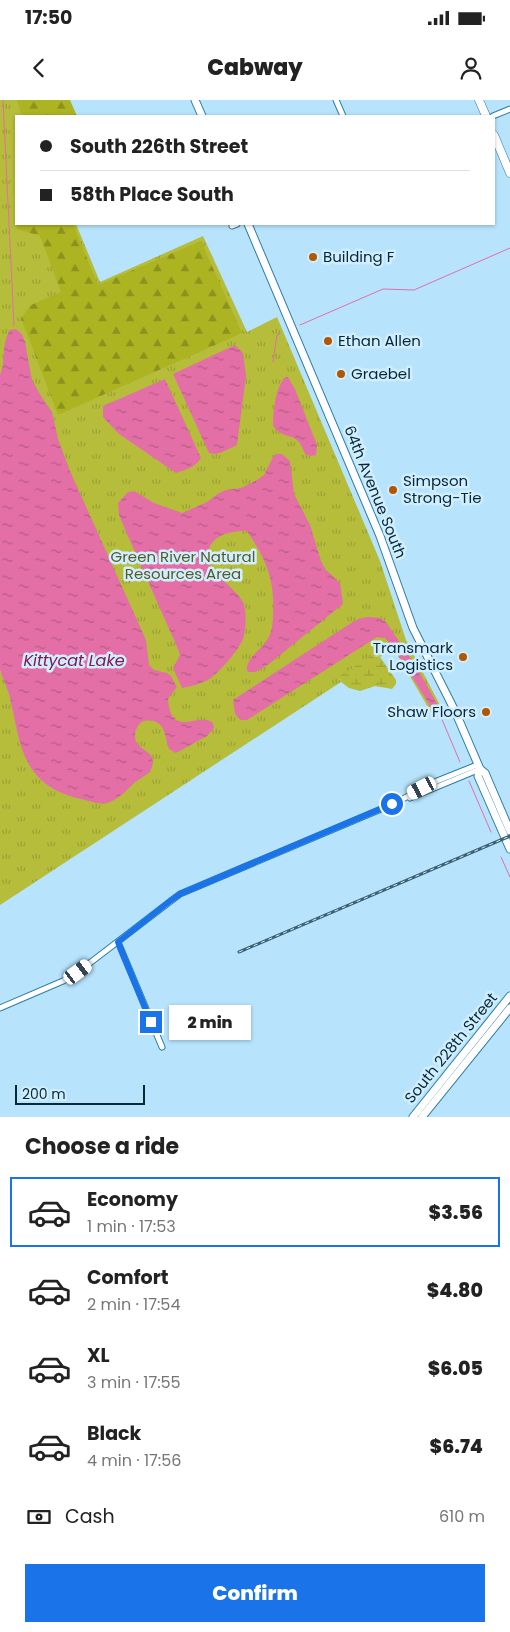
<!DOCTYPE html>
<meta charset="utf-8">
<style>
body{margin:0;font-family:Poppins,sans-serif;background:#f6f6f6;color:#222;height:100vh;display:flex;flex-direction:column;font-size:19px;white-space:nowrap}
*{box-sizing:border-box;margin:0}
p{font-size:16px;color:#767676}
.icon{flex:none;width:28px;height:28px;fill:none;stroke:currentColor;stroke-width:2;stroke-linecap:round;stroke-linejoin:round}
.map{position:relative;height:1017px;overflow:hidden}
.details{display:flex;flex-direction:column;background:#fff;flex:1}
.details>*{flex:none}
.top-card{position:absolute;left:15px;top:15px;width:480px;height:110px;border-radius:0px;box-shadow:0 1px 4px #0004;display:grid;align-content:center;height:110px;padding:0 25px;background:#fff}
.scale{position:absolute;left:15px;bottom:12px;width:130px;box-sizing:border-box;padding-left:5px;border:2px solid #062837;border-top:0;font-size:14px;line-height:18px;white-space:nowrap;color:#062837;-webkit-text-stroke:4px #d1eeff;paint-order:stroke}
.end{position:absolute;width:22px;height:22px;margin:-11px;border:6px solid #1a73e8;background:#fff;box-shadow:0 0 0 2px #fff}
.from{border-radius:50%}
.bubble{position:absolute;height:35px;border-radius:0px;background:#fff;box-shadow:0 1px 4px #0004;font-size:16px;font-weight:800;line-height:35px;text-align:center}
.car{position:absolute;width:15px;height:30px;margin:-15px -8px;border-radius:6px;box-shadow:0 0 4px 1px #0007;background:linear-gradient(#fff 24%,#345 0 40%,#fff 0 76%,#345 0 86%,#fff 0)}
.top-card b{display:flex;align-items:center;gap:18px;height:48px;font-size:19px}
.top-card b+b{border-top:1px solid #e0e0e0}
.top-card i{width:12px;height:12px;background:#222}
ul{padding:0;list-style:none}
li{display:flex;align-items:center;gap:15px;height:70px;margin:0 10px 8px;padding:0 15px;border:2px solid transparent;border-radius:0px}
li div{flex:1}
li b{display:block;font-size:19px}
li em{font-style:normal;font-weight:800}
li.current{border-color:#1a73e8}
li>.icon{width:45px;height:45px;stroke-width:1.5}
h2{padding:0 25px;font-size:22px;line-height:60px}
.pay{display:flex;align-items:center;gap:12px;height:55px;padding:0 25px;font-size:19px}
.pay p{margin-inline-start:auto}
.action{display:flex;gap:10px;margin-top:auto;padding:10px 25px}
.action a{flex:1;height:58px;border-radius:0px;background:#1a73e8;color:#fff;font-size:20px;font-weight:800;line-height:58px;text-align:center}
.status{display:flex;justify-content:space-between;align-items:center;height:35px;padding:0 25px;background:#fff;direction:ltr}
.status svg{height:14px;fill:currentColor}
header{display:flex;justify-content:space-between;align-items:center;height:65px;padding:0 25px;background:#fff;font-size:22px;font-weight:800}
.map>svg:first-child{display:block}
.grass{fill:url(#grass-tufts)}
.forest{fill:url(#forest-firs)}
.wetland{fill:url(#wetland-marsh)}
.water{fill:url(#water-ripples)}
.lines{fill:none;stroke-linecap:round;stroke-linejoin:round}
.stream{stroke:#e36fa6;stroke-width:1}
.street-casing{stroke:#2d7da3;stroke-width:7}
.secondary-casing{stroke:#2d7da3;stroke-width:9}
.primary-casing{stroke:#2d7da3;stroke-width:9}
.street{stroke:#fff;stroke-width:5}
.secondary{stroke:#fff;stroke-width:7}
.primary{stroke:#fff;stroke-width:8}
.rail-casing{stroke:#3c6173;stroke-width:3}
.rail{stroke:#d1eeff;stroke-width:1;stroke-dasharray:4;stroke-linecap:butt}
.route{stroke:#1a73e8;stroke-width:6}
.poi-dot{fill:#b35600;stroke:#d1eeff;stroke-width:2}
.labels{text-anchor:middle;stroke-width:5;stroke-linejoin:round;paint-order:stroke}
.poi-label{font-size:15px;fill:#062837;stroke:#d1eeff;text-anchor:start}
.street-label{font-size:15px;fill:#062837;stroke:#d1eeff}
.park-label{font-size:15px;fill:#575a26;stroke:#d1eeff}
.water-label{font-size:16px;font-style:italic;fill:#811852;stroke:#d1eeff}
</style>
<div class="status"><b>17:50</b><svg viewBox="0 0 49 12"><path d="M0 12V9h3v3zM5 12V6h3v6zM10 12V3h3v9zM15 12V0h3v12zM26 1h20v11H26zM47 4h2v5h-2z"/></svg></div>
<header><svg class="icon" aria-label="back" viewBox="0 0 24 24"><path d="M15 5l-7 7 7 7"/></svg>Cabway<svg class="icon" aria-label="person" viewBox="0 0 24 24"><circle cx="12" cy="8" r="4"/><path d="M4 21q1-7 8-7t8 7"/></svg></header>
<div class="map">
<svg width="510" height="1017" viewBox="0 0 510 1017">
<defs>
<pattern id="grass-tufts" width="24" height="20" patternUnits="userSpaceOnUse" patternTransform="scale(1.25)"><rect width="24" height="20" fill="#b6bd3b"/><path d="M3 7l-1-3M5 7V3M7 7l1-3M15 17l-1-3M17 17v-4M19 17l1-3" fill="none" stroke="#9ba235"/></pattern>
<pattern id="forest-firs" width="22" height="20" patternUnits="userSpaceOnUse" patternTransform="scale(1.25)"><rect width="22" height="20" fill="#adb421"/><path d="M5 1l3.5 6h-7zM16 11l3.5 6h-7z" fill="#8b921e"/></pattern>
<pattern id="wetland-marsh" width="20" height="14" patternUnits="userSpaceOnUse" patternTransform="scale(1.25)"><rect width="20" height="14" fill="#b6bd3b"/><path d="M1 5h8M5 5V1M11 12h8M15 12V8" fill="none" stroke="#9ba235"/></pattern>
<pattern id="water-ripples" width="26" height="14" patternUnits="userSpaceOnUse" patternTransform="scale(1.25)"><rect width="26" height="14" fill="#e36fa6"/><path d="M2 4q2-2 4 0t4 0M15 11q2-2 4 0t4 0" fill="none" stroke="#b65b88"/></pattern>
</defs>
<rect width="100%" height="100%" fill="#b7e3fc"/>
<path class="grass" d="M0 0H27L33 16H16V124H76L100 182 203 136 247 232 277 217 380 461 406 540 442 609 432 614 394 549 380 557 375 556 340 579 341 582 0 805Z"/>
<g class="forest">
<path d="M17 0H70L77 16H22Z"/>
<path d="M17 124H73L98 185 201 141 242 233 58 315 21 218 31 205 61 192 40 136 17 129Z"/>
</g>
<path class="wetland" d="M371 556 380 557 396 580V584L392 589 375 586 360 591 349 588 341 582 340 576Z"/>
<g class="water">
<path d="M16 229 22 234 25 242 32 280 41 296 52 312 58 339 70 371 146 540 149 565 154 570 167 573 171 576 177 587 168 599C171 640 200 611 213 623L214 628 207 636 176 653 169 649C164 633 165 618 143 621 137 625 132 635 137 643 145 654 159 652 150 672 145 676 139 679 134 683 127 690 120 698 110 702 102 706 89 701 81 699 20 685 21 644 9 594 6 585 2 577 0 569V275C7 257 0 248 10 230Z"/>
<path d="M235 245 243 253 246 276 237 345 220 353 214 354 209 353 173 274Z"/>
<path d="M288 277 295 289 317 345 316 355 311 356 305 354C296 328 286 343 273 326 273 311 275 290 284 278Z"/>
<path d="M165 279 201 358C196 367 185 370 176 373L119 334 103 317V306Z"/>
<path d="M278 354H282L290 361 294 394 310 425 321 461 325 469 340 483 343 504 269 564C262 568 255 575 247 571 245 559 261 550 267 540 272 533 273 522 273 514 275 480 266 459 247 431 235 431 221 432 212 443 195 467 233 483 243 502 247 511 246 530 243 539 239 550 220 571 211 578 202 584 192 586 182 588L173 568 180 555 178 549 127 434 119 415 118 403 128 392 134 391 154 403 182 413 207 402 219 393 226 390 241 388 257 380 264 375 274 355Z"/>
<path d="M368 517 380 518 386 522 416 566 440 609 434 612 394 548 385 538 377 537 247 620H241L235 614 233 600 345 527 358 519Z"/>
</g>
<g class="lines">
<g class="stream">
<path d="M3 0 14 226"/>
<path d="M300 225 383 189 414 190 510 148"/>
<path d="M273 262 277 235 280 234"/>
<path d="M438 610 460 662"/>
<path d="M469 681 491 732"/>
<path d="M501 757 510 777"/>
</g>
<g class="street-casing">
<g id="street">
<path d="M336 0 343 16"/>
<path d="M493 16 510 9"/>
<path d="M232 126 237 124"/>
<path d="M410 698 480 669"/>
<path d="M118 842 162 947"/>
<path d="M0 908 63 881 78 872 180 794 393 704 437 681 477 665"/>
</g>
</g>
<g class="secondary-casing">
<g id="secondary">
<path d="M195 0 202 16"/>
<path d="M248 124 380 436 413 528 455 611 480 669 485 673 510 731"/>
<path d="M480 669 478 676 510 749"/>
<path d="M413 1017 510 896"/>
<path d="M422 1017 510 908"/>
</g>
</g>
<g class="primary-casing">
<g id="primary">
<path d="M479 0 486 16"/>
<path d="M494 35 510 73"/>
</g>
</g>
<use href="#street" class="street"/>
<use href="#secondary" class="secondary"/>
<use href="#primary" class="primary"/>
<g class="rail-casing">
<path id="rail" d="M239 852 510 736"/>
</g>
<use href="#rail" class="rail"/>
</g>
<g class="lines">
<path class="route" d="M151 922 118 842 170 801 180 794 392 704"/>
</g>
<g class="poi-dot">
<circle cx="313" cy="157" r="5"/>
<circle cx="328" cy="241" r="5"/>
<circle cx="341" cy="274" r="5"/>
<circle cx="393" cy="390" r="5"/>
<circle cx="463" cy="557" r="5"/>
<circle cx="486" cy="612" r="5"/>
</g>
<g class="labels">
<g class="poi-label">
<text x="323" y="162">Building F</text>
<text x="338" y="246">Ethan Allen</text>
<text x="351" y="279">Graebel</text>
<text x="403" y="386">Simpson<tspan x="403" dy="17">Strong-Tie</tspan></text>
<text x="453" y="553" text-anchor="end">Transmark<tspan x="453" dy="17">Logistics</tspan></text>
<text x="476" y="617" text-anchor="end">Shaw Floors</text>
</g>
<g class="street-label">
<text transform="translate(375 392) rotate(68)" y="5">64th Avenue South</text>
<text transform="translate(451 948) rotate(-51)" y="5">South 228th Street</text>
</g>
<g class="park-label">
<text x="183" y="462">Green River Natural<tspan x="183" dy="17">Resources Area</tspan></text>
</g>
<g class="water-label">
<text x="74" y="566">Kittycat Lake</text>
</g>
</g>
</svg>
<div class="scale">200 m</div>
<i class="end from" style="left:392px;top:704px"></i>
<i class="end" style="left:151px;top:922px"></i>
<div class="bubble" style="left:169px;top:905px;width:82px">2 min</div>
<i class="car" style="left:422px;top:688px;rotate:243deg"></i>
<i class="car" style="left:78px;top:872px;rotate:54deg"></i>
<div class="top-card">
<b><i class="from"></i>South 226th Street</b>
<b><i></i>58th Place South</b>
</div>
</div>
<section class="details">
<h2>Choose a ride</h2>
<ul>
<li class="current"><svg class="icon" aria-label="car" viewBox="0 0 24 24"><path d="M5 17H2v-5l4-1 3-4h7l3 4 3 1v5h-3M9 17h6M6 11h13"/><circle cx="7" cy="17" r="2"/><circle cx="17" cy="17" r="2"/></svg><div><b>Economy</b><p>1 min · 17:53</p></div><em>$3.56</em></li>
<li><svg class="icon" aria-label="car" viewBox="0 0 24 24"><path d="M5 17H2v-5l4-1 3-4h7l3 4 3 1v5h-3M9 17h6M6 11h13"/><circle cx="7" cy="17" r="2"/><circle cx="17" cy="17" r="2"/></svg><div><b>Comfort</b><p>2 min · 17:54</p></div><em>$4.80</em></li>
<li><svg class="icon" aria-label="car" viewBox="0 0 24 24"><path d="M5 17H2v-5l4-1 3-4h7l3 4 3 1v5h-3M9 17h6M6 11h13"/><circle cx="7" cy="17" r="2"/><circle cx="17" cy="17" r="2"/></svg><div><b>XL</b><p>3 min · 17:55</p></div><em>$6.05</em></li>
<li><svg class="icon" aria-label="car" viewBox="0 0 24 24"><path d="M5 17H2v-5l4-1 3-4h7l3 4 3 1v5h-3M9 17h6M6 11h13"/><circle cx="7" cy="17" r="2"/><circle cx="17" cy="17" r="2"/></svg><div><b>Black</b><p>4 min · 17:56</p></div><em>$6.74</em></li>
</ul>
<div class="pay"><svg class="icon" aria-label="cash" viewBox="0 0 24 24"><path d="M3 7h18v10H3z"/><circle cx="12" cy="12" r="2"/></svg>Cash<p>610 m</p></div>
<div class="action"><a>Confirm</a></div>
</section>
